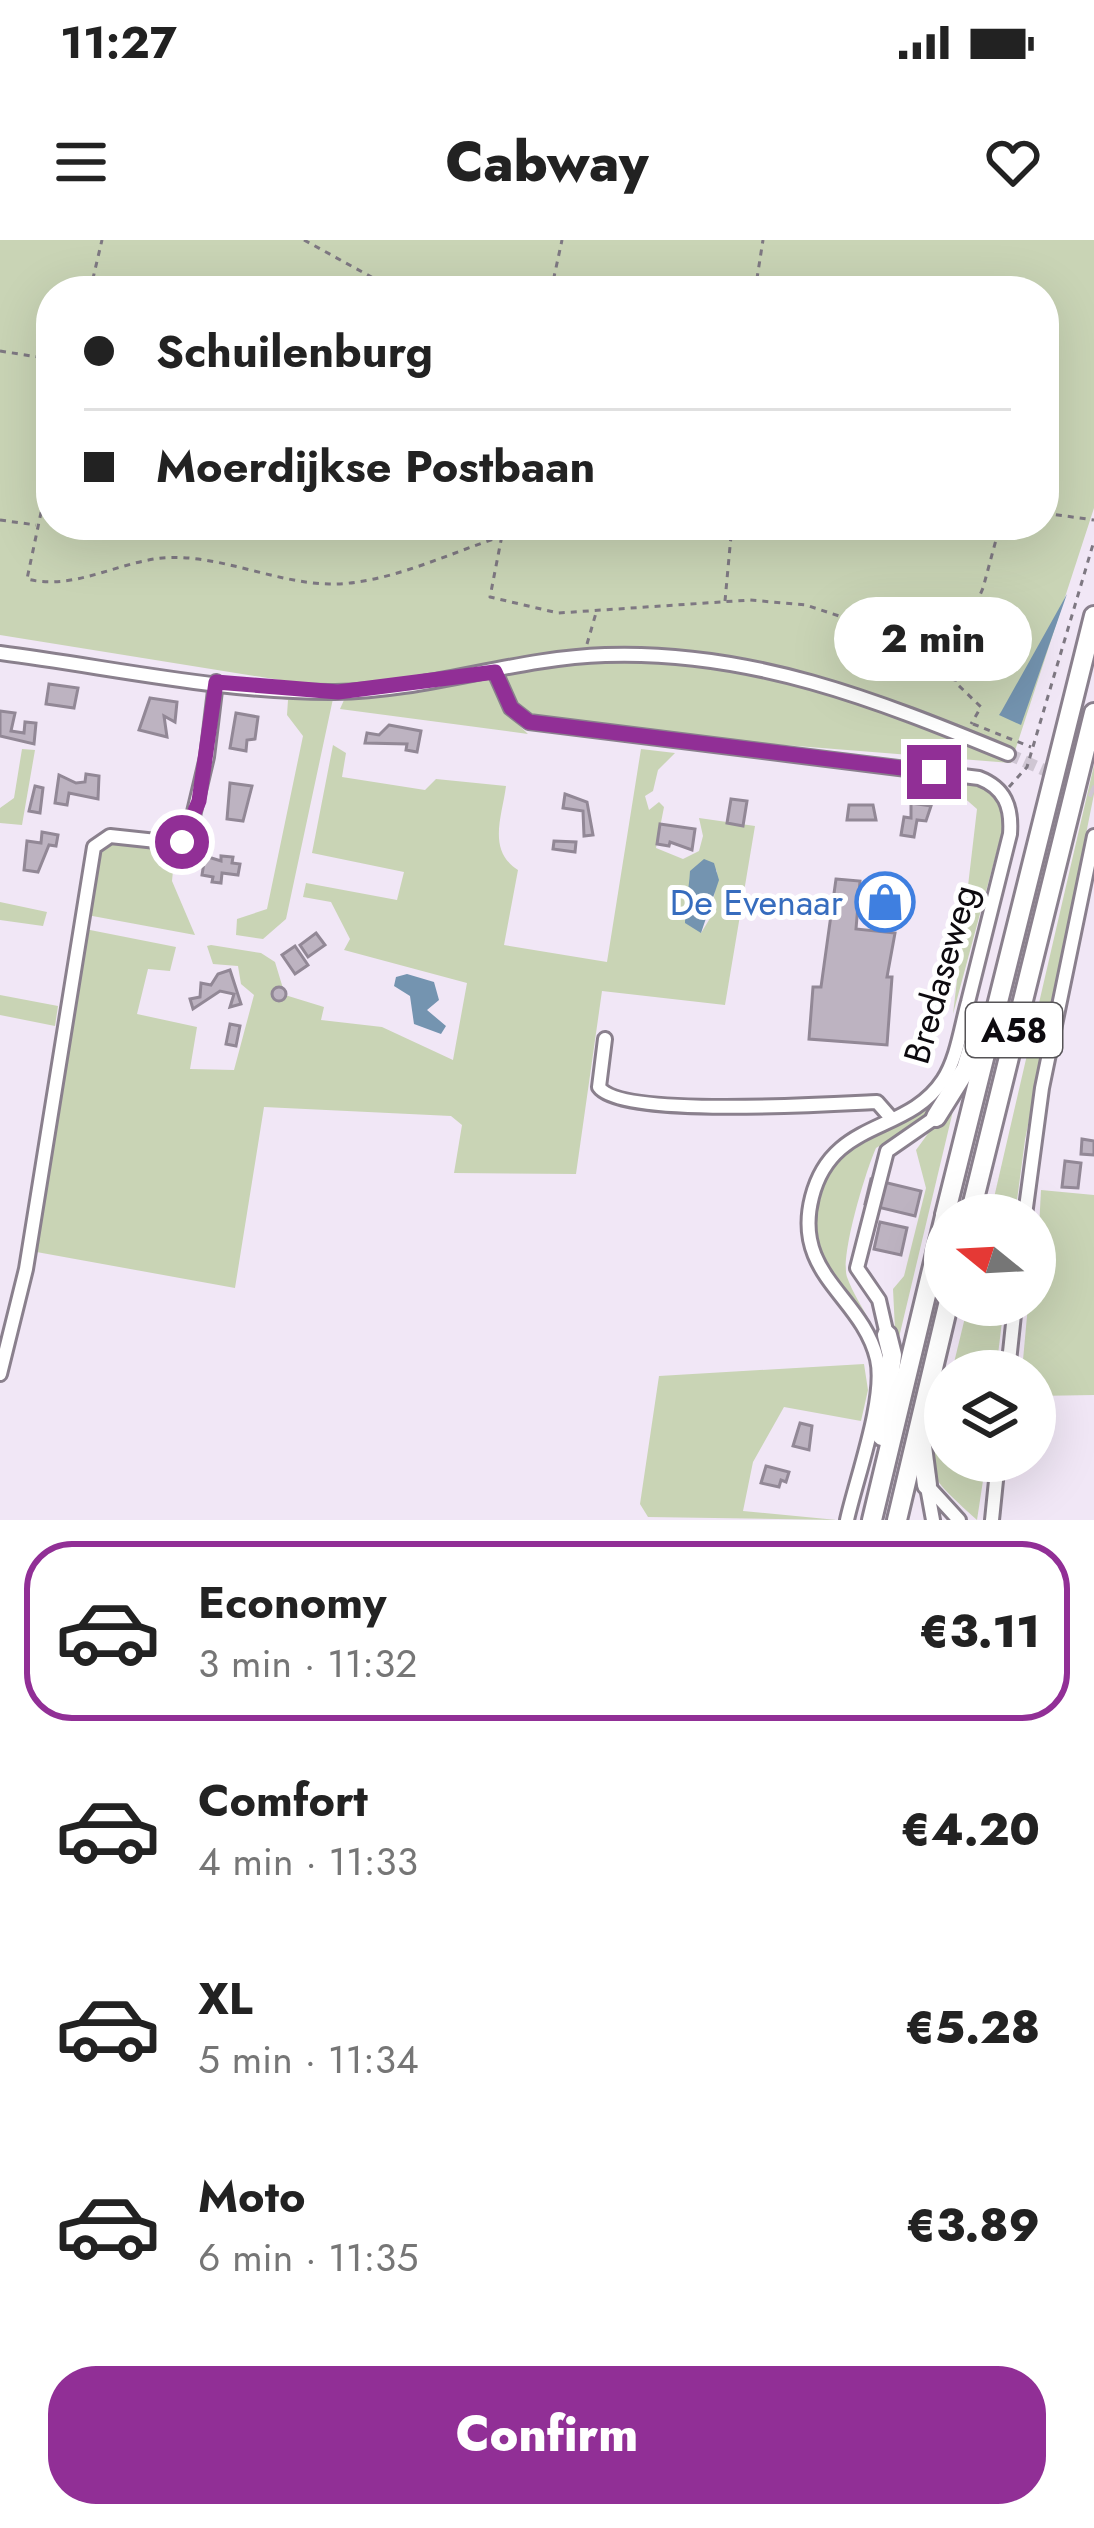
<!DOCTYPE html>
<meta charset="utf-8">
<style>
body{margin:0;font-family:Jost,sans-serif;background:#f2f2f2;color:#222;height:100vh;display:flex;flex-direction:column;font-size:45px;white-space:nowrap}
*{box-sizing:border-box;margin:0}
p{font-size:39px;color:#767676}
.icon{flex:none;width:66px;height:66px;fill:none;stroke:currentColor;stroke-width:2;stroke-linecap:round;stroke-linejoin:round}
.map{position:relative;height:1280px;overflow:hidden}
.side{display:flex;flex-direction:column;background:#fff;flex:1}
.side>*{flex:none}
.hud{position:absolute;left:36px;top:36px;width:1023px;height:264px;border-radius:48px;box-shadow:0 12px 48px #0002;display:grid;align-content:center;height:264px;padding:0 48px;background:#fff}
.needle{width:78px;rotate:288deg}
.tools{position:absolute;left:924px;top:954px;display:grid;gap:24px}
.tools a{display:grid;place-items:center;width:132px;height:132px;border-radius:50%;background:#fff;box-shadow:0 12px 48px #0002;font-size:60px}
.end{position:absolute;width:54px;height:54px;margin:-27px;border:15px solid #912f96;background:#fff;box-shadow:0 0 0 6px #fff}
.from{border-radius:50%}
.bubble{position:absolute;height:84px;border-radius:42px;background:#fff;box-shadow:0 12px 48px #0002;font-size:39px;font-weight:800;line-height:84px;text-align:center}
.hud b{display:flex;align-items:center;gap:42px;height:114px;font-size:45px}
.hud b+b{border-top:3px solid #e0e0e0}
.hud i{width:30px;height:30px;background:#222}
ul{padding:21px 0 0;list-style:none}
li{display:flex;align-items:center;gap:36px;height:180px;margin:0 24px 18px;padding:0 24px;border:6px solid transparent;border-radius:48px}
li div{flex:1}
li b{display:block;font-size:45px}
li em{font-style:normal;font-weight:800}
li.current{border-color:#912f96}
li>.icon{width:108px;height:108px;stroke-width:1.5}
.primary-button{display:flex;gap:24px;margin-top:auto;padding:24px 48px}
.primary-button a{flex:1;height:138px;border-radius:48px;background:#912f96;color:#fff;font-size:48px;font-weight:800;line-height:138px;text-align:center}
.status{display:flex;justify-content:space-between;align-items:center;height:84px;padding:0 60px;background:#fff;direction:ltr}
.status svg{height:33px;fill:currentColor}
header{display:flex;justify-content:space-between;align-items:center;height:156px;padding:0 48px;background:#fff;font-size:54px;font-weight:800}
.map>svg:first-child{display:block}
.green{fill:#c9d4b5;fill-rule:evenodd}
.water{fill:#7494b0}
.building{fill:#bdb3c1;stroke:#928896;stroke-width:3}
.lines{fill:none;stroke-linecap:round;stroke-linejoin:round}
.minor-tunnel{stroke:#cfc6d3;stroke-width:12;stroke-dasharray:12 6;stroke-linecap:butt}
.minor-casing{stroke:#8a808d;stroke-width:18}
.highway-casing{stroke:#8a808d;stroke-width:24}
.path{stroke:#7e7882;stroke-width:3;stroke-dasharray:6 6;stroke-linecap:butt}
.minor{stroke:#fff;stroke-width:12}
.highway{stroke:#fff;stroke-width:18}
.route{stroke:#912f96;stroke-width:15}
.labels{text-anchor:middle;stroke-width:10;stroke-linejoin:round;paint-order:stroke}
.shield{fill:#fff;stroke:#565457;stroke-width:3}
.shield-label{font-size:33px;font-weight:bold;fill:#0d0a0f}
.shop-label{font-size:36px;fill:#366cbe;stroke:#fff;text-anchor:end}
.street-label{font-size:36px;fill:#0d0a0f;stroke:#fff}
</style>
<div class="status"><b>11:27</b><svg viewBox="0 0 49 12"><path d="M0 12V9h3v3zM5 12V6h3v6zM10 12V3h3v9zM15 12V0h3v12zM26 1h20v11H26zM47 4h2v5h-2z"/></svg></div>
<header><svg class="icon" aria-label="menu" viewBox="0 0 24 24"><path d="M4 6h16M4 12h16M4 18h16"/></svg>Cabway<svg class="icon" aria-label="heart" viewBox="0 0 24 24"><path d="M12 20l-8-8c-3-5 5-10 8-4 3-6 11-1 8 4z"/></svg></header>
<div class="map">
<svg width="1094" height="1280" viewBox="0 0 1094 1280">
<rect width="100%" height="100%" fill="#f1e7f6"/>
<g class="green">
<path d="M0 0H1094V268L1011 523 745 502 505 472 528 494 340 469 348 451 0 395ZM51 51H1044V285H51Z"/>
<path d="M218 448 334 454 286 679 263 699 236 695 237 679 267 669 303 496 287 475 288 460Z"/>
<path d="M333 505 346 513 342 537 425 550 436 539 506 546C502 577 487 610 518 630L504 705 607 722 641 509 675 513 658 530 653 551 645 556 649 570 659 562 664 567 656 608 683 619 699 611 703 596 699 578 755 586 725 765 602 751 576 934 454 933 462 885 451 876 264 867 235 1048 31 1011 85 689 176 707 170 731 148 729 137 774 197 787 190 829 234 830 254 755 241 744 238 726 213 724 207 706 211 705 261 713 275 722 285 755 324 767 321 780 382 787 453 820 467 743 344 710 350 699 331 662 303 657 306 643 397 660 404 632 312 613ZM717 630 712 675 701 693 693 656Z"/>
<path d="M22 509 35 510 22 585 0 583V568L14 558Z"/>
<path d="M1094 525V554L1025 900 1015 975H990Z"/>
<path d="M963 539C986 546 1004 555 1005 581L953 774 977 569 954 549 900 542Z"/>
<path d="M106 600 175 610 172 641 195 695 87 675 97 613Z"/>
<path d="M0 662 47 672 43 686 0 680Z"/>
<path d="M989 697 964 818 931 875 876 908C866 930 840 1016 847 1037 859 1070 881 1087 882 1124L820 1022 813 983 816 950 836 917 948 840Z"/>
<path d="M0 755 58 766 55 786 0 775Z"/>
<path d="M957 854 896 1110 893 1049 904 1036 926 948 916 910Z"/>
<path d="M1041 950 1094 955V1155L1035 1156V1131H1022L1028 1065H1035Z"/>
<path d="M968 1065H1004L996 1131H952Z"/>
<path d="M864 1124 868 1150 861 1181 784 1167 753 1222 743 1271 837 1280 648 1277 640 1264 659 1136Z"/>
<path d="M945 1160V1221H986L977 1280C921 1228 926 1238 945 1160Z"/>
</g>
<g class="water">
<path d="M1067 354 1021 485 999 475 1001 472Z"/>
<path d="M704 619 714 623 719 640 701 693 685 683C685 664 689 650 690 631Z"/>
<path d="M407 734 434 742 439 760 427 770 446 786 441 794 414 784 410 756 394 746 396 737Z"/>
</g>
<g class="building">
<path d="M49 444 78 448 74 468 46 464Z"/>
<path d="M150 458 177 462 175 482 164 476 167 497 139 490Z"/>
<path d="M0 471 15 473 11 491 24 493 25 482 36 483 34 504 0 496Z"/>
<path d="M236 473 258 477 255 499 247 500 246 511 230 508Z"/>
<path d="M389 485 421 491 417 512 406 510 407 504 365 503 367 493 379 495Z"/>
<path d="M86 534 99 536 98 559 69 553 67 565 55 563 59 535 76 543 85 542Z"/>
<path d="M230 543 252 546 243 581 227 579Z"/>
<path d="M35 546 43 548 40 573 29 571Z"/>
<path d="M565 554 587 562 593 595 584 596 583 571 563 568Z"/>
<path d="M731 559 747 561 743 586 727 583Z"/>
<path d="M911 563 931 566 926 581 917 580 914 597 901 595 904 577 911 578Z"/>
<path d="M849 565H873L876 580H847Z"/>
<path d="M660 584 695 589 692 610 670 602 669 606 657 604Z"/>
<path d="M42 592 58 595 56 606 49 605 38 632 24 630 27 601 41 603Z"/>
<path d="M554 601 576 602 575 612 553 609Z"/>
<path d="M205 616 221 621V616L233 617 232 623 240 624 238 635 222 633 221 643 212 642 213 637 202 635Z"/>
<path d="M878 635 892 636 889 673 875 672Z"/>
<path d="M836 639 860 641 856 689 895 693 887 737H892L887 805 809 799 813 747H821Z"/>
<path d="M316 693 325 705 308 717 300 705Z"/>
<path d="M295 706 308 725 295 734 282 715Z"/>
<path d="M230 730 241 764 230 767 234 754 220 751 193 769 190 759 200 757 201 743 211 745 218 734Z"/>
<circle cx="279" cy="754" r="7"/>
<path d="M230 784 240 786 236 806 226 804Z"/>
<path d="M1082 899 1094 901V915L1081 914Z"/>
<path d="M1065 921 1081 923 1078 948 1062 947Z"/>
<path d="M871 939 921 951 915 976 865 964Z"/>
<path d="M880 982 907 988 901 1015 874 1009Z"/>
<path d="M800 1183 812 1186 809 1210 793 1206Z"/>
<path d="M766 1226 789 1232 786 1242 781 1240 779 1247 761 1243Z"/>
</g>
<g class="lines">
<path class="minor-tunnel" d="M1008 514 1094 552"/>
<g class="minor-casing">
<g id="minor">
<path d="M0 413C109 427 224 453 335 452 426 451 515 418 605 415 750 410 877 460 1008 514"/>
<path d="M495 432 511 468 529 482 979 538C1005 548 1012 567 1010 594 996 650 982 706 968 762 961 787 957 819 943 840 907 895 832 878 812 957 792 1035 862 1056 877 1119 886 1158 856 1239 847 1280"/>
<path d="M605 799 599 847C620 878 832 864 877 862L891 878"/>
<path d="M1025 975 1042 848 1094 596"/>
<path d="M887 1095 879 1060 857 1028 887 911 936 877"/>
<path d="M1008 1131 1015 1065"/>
<path d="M0 1134 26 1029 94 607 110 596 175 603 189 593 207 517 216 442"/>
<path d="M927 1245 959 1280"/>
<path d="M927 1247 933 1280"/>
<path d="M992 1280 998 1221"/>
</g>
</g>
<g class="highway-casing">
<g id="highway">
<path d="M936 877 966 829 978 789"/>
<path d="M945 975 1094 376"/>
<path d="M970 975 1094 473"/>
<path d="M920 1191 927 1245"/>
<path d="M882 1196 892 1115 887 1095"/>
<path d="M872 1280 945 976"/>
<path d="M897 1280 948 1065"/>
</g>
</g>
<g class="path">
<path d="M304 0 397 51"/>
<path d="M90 51 102 0"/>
<path d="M551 51 562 0"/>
<path d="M755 51 763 0"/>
<path d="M0 111 51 119"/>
<path d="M51 225 27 339C70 350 111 326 154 319 211 310 272 343 329 344 385 345 447 314 500 297"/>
<path d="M1044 273 1094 280"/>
<path d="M0 280 36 285"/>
<path d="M504 285 490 357 558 373 750 360 806 365 863 384 962 398 983 348 1000 285"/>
<path d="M725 361 732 285"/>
<path d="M961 400 955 442 981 467 971 484"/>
<path d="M587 404 596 373"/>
<path d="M973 484 1031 507"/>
<path d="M1009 547 1027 527 1094 301"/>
</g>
<use href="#minor" class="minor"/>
<use href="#highway" class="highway"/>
</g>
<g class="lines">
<path class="route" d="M182 602 199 561 216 442 338 452 495 432 511 468 529 482 934 532"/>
</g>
<defs>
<g id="shop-ring" transform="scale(3)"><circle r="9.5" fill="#fff" stroke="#3f7fe0" stroke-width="1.5"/><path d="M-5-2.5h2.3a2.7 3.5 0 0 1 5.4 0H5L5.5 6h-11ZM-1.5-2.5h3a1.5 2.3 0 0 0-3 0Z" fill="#3f7fe0"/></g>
</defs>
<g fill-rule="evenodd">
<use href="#shop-ring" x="885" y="662"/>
</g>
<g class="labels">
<rect class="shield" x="966" y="763" width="96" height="54" rx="9"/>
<g class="shield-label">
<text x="1014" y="802">A58</text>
</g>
<g class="shop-label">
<text x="843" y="675">De Evenaar</text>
</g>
<g class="street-label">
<text transform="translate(940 734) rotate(-74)" y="13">Bredaseweg</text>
</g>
</g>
</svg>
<div class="tools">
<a><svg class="needle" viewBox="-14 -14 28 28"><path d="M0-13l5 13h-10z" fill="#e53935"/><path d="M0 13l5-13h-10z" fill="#767676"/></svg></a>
<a><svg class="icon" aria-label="layers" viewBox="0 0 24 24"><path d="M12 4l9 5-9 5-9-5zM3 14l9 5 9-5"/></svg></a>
</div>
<i class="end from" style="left:182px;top:602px"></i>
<i class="end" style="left:934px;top:532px"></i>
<div class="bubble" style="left:834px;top:357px;width:198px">2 min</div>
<div class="hud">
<b><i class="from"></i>Schuilenburg</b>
<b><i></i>Moerdijkse Postbaan</b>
</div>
</div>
<section class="side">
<ul>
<li class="current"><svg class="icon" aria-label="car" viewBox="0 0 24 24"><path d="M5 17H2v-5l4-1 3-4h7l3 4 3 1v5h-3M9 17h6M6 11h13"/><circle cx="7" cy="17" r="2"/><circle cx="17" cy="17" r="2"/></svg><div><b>Economy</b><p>3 min · 11:32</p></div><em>€3.11</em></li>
<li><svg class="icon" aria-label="car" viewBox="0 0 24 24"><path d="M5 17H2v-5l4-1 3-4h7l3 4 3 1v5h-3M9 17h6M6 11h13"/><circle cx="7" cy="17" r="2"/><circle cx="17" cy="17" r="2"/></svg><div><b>Comfort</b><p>4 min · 11:33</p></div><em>€4.20</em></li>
<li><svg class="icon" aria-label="car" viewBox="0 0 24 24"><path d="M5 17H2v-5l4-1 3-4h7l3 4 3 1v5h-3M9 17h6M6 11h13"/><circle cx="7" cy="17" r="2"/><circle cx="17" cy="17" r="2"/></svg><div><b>XL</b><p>5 min · 11:34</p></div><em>€5.28</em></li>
<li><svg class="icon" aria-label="car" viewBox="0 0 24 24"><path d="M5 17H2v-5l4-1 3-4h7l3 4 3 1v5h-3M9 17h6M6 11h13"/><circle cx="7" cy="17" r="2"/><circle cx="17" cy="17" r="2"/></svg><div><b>Moto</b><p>6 min · 11:35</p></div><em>€3.89</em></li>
</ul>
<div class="primary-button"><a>Confirm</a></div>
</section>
